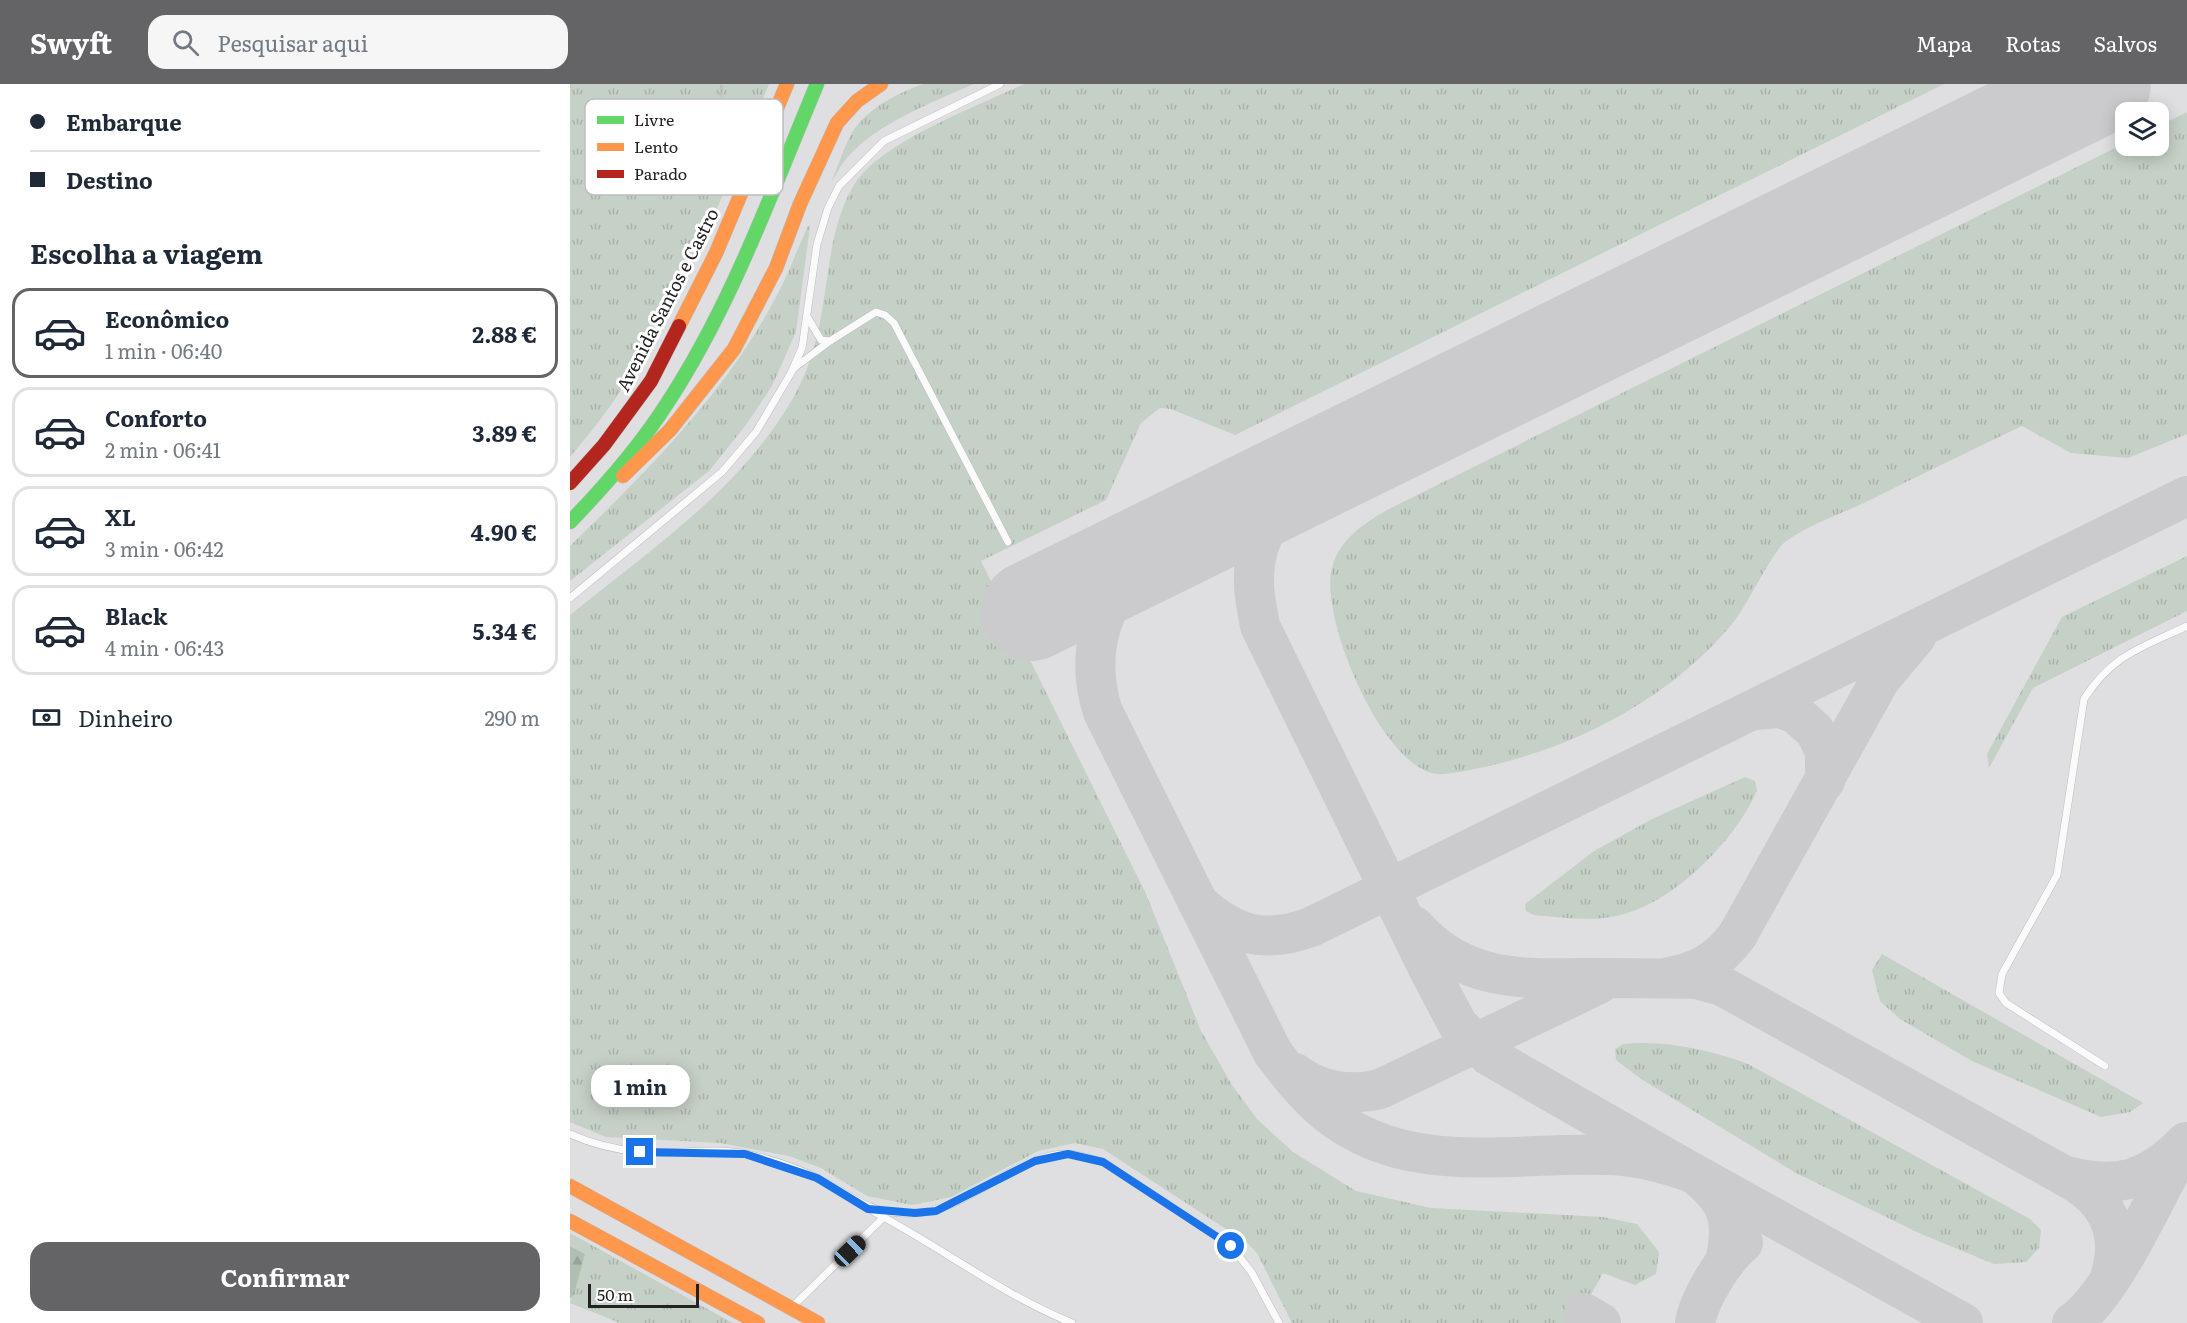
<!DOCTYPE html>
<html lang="pt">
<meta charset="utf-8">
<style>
body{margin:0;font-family:Literata,serif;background:#f6f6f7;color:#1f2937;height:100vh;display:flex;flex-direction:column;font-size:22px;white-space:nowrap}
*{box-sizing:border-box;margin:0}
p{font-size:20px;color:#747a83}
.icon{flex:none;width:33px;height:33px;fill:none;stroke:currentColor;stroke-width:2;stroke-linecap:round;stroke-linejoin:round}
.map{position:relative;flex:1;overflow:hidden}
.drawer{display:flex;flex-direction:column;background:#fff;width:570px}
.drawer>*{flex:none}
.top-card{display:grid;align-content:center;height:132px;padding:0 30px;background:#fff}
.controls{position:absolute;left:1545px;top:18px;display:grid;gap:12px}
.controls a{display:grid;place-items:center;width:54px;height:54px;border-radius:12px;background:#fff;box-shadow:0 3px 15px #0003;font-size:30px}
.scale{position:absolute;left:18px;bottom:15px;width:111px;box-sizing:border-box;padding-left:6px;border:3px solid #222223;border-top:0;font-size:16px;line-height:21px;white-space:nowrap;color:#222223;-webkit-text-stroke:4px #fff;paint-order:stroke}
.end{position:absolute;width:27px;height:27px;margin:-14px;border:8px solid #1a73e8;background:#fff;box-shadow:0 0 0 3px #fff}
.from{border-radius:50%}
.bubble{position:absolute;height:42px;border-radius:18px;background:#fff;box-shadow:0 3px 15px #0003;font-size:20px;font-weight:700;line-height:42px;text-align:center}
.car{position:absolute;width:18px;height:36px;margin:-18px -9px;border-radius:8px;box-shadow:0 0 4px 2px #0007;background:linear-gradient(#222 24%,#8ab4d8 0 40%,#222 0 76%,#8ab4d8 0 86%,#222 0)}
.top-card b{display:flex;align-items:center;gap:21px;height:57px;font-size:22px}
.top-card b+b{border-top:2px solid #e0e1e3}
.top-card i{width:15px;height:15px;background:#1f2937}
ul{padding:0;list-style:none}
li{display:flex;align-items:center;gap:18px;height:90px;margin:0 12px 9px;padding:0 18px;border:3px solid #e0e1e3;border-radius:18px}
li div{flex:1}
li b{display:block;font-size:22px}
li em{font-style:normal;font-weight:700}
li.on{border-color:#646466}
li>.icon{width:54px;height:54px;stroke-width:1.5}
h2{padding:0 30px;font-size:27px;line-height:72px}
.pay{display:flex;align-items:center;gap:15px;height:66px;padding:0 30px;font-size:22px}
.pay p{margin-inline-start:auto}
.action{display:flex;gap:12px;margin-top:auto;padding:12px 30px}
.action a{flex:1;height:69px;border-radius:18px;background:#646466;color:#fff;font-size:24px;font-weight:700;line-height:69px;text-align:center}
header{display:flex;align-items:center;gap:36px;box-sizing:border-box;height:84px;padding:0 30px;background:#646466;color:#fff}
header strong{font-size:28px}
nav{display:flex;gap:33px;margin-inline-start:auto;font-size:21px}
.search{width:420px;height:54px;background:#f6f6f7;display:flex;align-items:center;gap:15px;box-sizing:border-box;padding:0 21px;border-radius:18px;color:#747a83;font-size:22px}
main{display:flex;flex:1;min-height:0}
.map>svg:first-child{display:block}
.grass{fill:url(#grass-tufts)}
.forest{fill:url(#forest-firs)}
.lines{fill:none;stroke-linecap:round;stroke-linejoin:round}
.taxiway{stroke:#cbcbcd;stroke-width:40}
.runway{stroke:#cbcbcd;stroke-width:100}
.lane-casing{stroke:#bdbdbf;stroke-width:8}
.fast-casing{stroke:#bdbdbf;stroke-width:15}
.slow-casing{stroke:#bdbdbf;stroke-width:15}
.jam-casing{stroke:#bdbdbf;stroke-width:15}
.path{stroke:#c0c0c1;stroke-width:3;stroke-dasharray:4.5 3;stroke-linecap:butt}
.lane{stroke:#fafafb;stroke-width:7}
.fast{stroke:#63d668;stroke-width:14}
.slow{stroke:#ff974d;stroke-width:14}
.jam{stroke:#b3261e;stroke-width:14}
.route{stroke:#1a73e8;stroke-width:8}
.labels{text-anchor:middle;stroke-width:6;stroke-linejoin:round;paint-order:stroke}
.street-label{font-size:18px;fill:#222223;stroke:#fff}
.key{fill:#fff;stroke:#bdbdbd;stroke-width:1.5}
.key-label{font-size:16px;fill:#222223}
</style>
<header>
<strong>Swyft</strong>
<div class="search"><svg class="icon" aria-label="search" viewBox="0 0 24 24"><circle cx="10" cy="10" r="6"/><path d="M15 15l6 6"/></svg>Pesquisar aqui</div>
<nav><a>Mapa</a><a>Rotas</a><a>Salvos</a></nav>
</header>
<main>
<section class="drawer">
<div class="top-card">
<b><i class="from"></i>Embarque</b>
<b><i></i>Destino</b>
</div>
<h2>Escolha a viagem</h2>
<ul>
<li class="on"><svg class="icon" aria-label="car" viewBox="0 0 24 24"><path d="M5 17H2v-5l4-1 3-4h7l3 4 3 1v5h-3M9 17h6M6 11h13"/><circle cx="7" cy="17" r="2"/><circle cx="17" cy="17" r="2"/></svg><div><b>Econômico</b><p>1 min · 06:40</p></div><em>2.88 €</em></li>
<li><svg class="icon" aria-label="car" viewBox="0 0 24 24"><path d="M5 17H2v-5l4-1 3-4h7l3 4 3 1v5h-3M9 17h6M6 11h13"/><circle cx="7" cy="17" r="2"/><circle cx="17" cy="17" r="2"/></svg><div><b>Conforto</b><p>2 min · 06:41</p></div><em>3.89 €</em></li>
<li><svg class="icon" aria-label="car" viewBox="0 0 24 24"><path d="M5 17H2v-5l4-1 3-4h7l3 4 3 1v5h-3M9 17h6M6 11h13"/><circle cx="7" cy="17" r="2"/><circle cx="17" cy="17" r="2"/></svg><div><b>XL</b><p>3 min · 06:42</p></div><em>4.90 €</em></li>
<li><svg class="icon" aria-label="car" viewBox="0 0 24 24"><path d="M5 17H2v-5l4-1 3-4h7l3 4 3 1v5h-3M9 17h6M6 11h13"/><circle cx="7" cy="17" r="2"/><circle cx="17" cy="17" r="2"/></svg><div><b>Black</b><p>4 min · 06:43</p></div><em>5.34 €</em></li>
</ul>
<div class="pay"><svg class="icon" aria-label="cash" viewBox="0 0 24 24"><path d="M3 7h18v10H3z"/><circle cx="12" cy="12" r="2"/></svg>Dinheiro<p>290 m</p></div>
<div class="action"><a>Confirmar</a></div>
</section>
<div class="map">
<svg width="1617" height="1239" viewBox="0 0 1617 1239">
<defs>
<pattern id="grass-tufts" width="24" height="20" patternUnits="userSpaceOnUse" patternTransform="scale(1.5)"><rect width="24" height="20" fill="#c5d0c6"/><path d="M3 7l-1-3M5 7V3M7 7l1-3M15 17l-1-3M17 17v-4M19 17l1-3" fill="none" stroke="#a9b2aa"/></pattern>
<pattern id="forest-firs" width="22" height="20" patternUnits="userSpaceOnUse" patternTransform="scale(1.5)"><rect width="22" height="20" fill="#b0bfb2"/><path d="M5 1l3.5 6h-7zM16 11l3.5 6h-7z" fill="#97a499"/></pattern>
</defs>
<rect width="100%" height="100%" fill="#dfdfe2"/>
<g class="grass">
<path d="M0 0H199C144 132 95 264 0 373Z"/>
<path d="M353 0H404C363 18 305 40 276 75 270 82 266 91 261 99 268 83 274 62 283 47 298 24 328 9 353 0Z"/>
<path d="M454 0H1374L665 351 601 325 590 324 571 339 536 416 411 477 576 810 631 947 662 1001 687 1035 723 1068 786 1107 861 1124 1033 1133 1067 1140 1089 1168 1086 1190 1065 1201 1033 1189 1005 1239H722L687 1169 676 1158 533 1065 505 1059 468 1067 381 1113 342 1121 297 1112 251 1084 219 1072 150 1059 36 1053 0 1038V531C80 466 171 405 223 314 249 268 252 225 260 175 265 146 274 108 295 87 332 50 406 23 454 0Z"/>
<path d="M1617 28V350L1558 374 1501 369 1452 342C1399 367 1346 393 1294 419 1268 431 1238 441 1215 458 1202 468 1177 522 1162 540 1092 624 983 675 875 690 817 698 748 533 762 484 769 456 793 440 817 426L1555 59 1556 62H1588L1589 42Z"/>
<path d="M238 142H240L226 248 202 302 176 341 139 387 0 497V462C77 387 156 309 206 213 218 191 227 166 238 142Z"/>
<path d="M1617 472V527L1463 604 1419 684 1417 670 1492 533Z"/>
<path d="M1175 693 1185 697 1187 707C1164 758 1102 821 1046 832 1019 838 991 833 964 831L956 827 955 820 1024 767 1082 735Z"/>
<path d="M1312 870 1573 1019 1560 1028 1531 1033 1402 977 1330 935 1310 917 1302 886Z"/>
<path d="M1053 960C1095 956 1139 966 1178 980L1460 1135 1471 1146 1469 1164 1456 1178 1424 1180 1351 1150 1226 1089 1071 995 1046 976 1045 965Z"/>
<path d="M0 1149 163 1239H50L0 1219 15 1170 0 1162Z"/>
</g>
<path class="forest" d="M0 1162 15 1170 4 1210 0 1215Z"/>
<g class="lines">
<g class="taxiway">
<path d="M756 381C715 409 682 448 684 500 684 514 688 528 690 542L860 888 888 941 919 972 1123 1089C1158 1116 1165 1135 1155 1178"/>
<path d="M585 467C533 506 513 567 533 628L703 969C720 991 736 1012 757 1029 842 1098 954 1064 1053 1072 1077 1074 1100 1081 1123 1089L1393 1239"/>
<path d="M1185 626 1210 624 1226 630 1245 647 1255 668V697"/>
<path d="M628 819C665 852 694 860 741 843L1617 412"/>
<path d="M844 842C893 898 952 895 1020 894 1056 894 1090 894 1126 895L1152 902 1493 1091C1546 1106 1578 1097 1616 1058"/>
<path d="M1099 893C1129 888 1149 876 1167 852L1310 596 1346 553"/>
<path d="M725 989C750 1008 780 1012 810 1005L1029 900"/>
<path d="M1496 1093C1535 1113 1554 1146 1541 1190"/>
<path d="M1014 1229 1031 1239"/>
<path d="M1125 1239C1129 1215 1154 1174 1173 1159"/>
<path d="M1502 1239C1542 1211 1583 1117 1608 1072"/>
</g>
<path class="runway" d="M461 527 1531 0"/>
<g class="lane-casing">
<g id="lane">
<path d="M238 234 251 256 260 257 306 228 315 231 324 239 438 458"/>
<path d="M224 284 260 257"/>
<path d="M0 514 152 388 186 348 221 289 232 264 247 160 258 124 269 102 314 57 430 0"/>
<path d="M1535 982 1436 919 1429 909 1432 890 1487 791 1514 615C1543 570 1571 564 1617 542"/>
<path d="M0 1050C22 1060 47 1066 71 1068 105 1071 141 1063 176 1070 200 1075 227 1084 249 1095 288 1115 297 1131 346 1129 399 1126 446 1070 497 1070 509 1070 522 1075 533 1078L661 1162 682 1189 709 1239"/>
<path d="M304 1128C371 1163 431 1210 502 1239"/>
<path d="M224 1221 314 1133"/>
</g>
</g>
<g class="fast-casing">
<path id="fast" d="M0 438C36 401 70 362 98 318 162 220 202 107 247 0"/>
</g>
<g class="slow-casing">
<g id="slow">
<path d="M109 242 146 169 217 0"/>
<path d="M53 392 100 346 164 265 206 184 230 120 267 39 287 17 311 0"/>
<path d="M0 1102 248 1239"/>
<path d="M0 1137 188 1239"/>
</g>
</g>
<g class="jam-casing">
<path id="jam" d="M0 399 34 361 81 297 109 242"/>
</g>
<path class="path" d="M142 61C165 43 146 22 152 0"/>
<use href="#lane" class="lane"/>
<use href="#fast" class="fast"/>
<use href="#slow" class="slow"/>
<use href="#jam" class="jam"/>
</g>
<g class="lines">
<path class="route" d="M70 1068 175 1070 247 1094 298 1125 345 1129 366 1127 465 1077 498 1070 533 1078 661 1162"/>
</g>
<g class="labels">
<g class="street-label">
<text transform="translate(98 216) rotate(-63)" y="6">Avenida Santos e Castro</text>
</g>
</g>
<rect x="15" y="15" width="198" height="96" rx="9" class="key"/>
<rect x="27" y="32" width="27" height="8" fill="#63d668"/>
<rect x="27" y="59" width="27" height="8" fill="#ff974d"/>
<rect x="27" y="86" width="27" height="8" fill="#b3261e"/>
<g class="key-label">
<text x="64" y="42">Livre</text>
<text x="64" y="69">Lento</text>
<text x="64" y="96">Parado</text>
</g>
</svg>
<div class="controls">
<a><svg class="icon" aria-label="layers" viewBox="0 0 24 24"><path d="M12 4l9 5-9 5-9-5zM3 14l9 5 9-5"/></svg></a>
</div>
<div class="scale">50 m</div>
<i class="end from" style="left:661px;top:1162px"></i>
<i class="end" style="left:70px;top:1068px"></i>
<div class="bubble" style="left:21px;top:981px;width:99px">1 min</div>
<i class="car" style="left:280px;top:1167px;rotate:46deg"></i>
</div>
</main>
